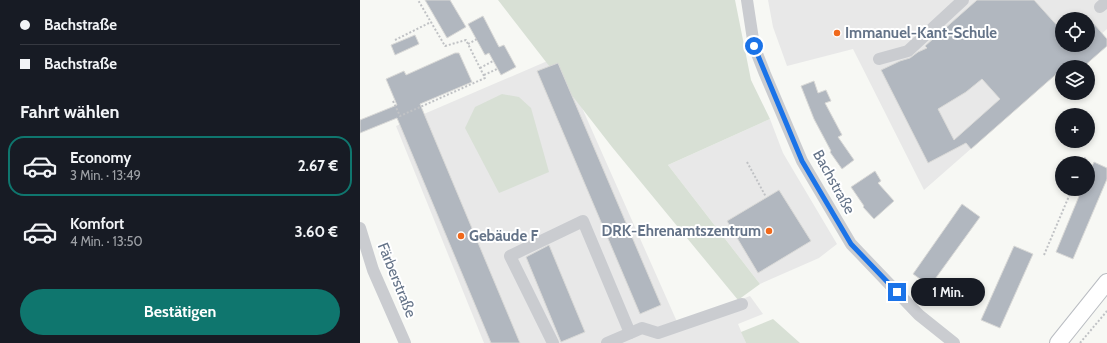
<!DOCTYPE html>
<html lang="de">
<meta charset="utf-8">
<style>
body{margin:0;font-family:Cabin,sans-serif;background:#20242c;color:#f1f3f6;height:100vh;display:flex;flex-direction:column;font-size:15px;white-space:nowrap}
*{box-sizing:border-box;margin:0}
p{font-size:13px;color:#9ea1a6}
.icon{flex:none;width:22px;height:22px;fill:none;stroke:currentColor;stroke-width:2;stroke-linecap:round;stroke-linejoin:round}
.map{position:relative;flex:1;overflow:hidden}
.side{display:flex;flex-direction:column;background:#171b24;width:360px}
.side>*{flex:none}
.guide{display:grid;align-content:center;height:88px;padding:0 20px;background:#171b24}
.tools{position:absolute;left:695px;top:12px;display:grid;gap:8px}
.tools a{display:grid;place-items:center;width:40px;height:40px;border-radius:50%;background:#171b24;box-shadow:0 2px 6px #0003;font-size:20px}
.end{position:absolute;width:18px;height:18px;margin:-9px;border:5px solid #1a73e8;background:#fff;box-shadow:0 0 0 2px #fff}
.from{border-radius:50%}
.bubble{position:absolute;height:28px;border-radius:14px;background:#171b24;box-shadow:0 2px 6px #0003;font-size:13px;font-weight:700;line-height:28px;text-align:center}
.guide b{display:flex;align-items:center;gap:14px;height:38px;font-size:15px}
.guide b+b{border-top:1px solid #363941}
.guide i{width:10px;height:10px;background:#f1f3f6}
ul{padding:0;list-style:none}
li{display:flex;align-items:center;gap:12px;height:60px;margin:0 8px 6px;padding:0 12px;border:2px solid transparent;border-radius:16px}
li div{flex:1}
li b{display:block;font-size:15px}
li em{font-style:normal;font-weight:700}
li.active{border-color:#0f766e}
li>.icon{width:36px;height:36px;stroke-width:1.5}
h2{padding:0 20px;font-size:18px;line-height:48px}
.cta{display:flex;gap:8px;margin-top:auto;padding:8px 20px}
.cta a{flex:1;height:46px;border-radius:24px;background:#0f766e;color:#fff;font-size:16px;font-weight:700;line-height:46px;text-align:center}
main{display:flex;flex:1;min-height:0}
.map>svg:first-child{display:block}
.built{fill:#e8e8e8;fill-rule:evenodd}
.green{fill:#d8e0d5}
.building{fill:#b1b7bf;stroke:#d9d9d7;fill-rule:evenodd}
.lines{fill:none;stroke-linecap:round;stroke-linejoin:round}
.major-casing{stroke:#babdc2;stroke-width:18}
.path{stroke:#c0c2c5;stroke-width:2;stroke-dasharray:2 2;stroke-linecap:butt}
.minor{stroke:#caccd0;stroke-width:12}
.major{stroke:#fff;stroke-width:16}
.route{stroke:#1a73e8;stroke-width:5}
.poi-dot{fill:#f0691c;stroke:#fff;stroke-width:1.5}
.labels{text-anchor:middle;stroke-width:4;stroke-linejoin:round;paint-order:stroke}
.poi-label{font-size:15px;font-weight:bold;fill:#647388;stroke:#fff;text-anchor:start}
.street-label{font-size:15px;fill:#647388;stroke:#fff}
</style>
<main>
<section class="side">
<div class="guide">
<b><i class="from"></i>Bachstraße</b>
<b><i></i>Bachstraße</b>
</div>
<h2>Fahrt wählen</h2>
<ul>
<li class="active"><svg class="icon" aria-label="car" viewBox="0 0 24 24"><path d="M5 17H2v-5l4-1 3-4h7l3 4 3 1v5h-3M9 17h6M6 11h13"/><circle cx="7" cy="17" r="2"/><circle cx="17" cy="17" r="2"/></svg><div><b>Economy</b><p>3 Min. · 13:49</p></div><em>2.67 €</em></li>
<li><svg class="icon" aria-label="car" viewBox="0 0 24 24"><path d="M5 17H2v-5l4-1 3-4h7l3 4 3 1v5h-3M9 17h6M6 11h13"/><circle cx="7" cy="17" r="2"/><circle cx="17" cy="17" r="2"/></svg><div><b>Komfort</b><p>4 Min. · 13:50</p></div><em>3.60 €</em></li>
</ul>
<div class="cta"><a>Bestätigen</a></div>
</section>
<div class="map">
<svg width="747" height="343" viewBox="0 0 747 343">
<rect width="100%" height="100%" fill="#f7f8f4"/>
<g class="built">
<path d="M408 0H747V29L704 67H702V69L564 190 493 49 427 66 413 27ZM702 19H728V45H702Z"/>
<path d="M199 56 318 324 390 296 403 314 378 324 386 343H124L36 126Z"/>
<path d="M410 119 423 153 477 244 459 258 400 284 308 165Z"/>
</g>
<g class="green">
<path d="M138 0H375L391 80 410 119 308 165 400 284 378 300 252 147Z"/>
<path d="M142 94 159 97 171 108 189 172 139 193 105 128 115 107Z"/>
<path d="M413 319 440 343H386L381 332Z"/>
</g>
<g class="building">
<path d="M65 0H90L106 27 87 38Z"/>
<path d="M617 0H674L702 31V45H728V17L747 39V46L723 67H702V69L611 149 606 143 568 163 521 70 540 61 550 58 558 52 567 48 565 46ZM622 79 640 99 594 140 578 109 606 92Z"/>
<path d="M123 16 139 47 144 45 156 67 141 75 129 53 125 55 108 24Z"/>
<path d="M55 35 59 44 35 55 31 45Z"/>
<path d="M95 53H99L112 82 60 104 160 343H131L37 118 0 133V120L37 105 26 79 44 71 46 75Z"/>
<path d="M198 63 301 305 280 314 177 71Z"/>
<path d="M454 81 458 93 466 90 471 101 465 103 482 135 478 137 494 160 482 169 470 152 471 151 454 119 441 86Z"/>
<path d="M734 162 747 168V179L713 259 696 252 722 189H728V175Z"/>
<path d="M515 171 521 181 518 183 534 201 514 219 503 207 504 206 491 187Z"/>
<path d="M419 190 451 241 398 273 367 221Z"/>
<path d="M602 204 620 217 570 286 553 274Z"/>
<path d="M189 245 225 332 201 342 166 257Z"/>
<path d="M654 246 673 254 640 328 621 320Z"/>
</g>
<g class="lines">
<g class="major-casing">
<path id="major" d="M698 343 747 282"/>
</g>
<g class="path">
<path d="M35 40 71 22"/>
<path d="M108 44 117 39"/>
<path d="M120 68 133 61"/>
<path d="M124 75 137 69"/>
<path d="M33 101 40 116 125 78 106 40 85 46 58 0"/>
<path d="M387 162 406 197"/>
<path d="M723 163 726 156"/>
<path d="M684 255 712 189"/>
<path d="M720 343 747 311"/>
</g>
<g class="minor">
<path d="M387 0 394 46 405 74 442 161 491 244 559 315 594 343"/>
<path d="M740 7 747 1"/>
<path d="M519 59 548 51 603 0"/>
<path d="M0 228 13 270 45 343"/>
<path d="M193 343 150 256 223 221 270 333"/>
<path d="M247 343 282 328 298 333 382 304"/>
</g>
<use href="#major" class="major"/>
</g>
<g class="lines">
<path class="route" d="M394 46 442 161 491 244 537 292"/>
</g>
<g class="poi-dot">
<circle cx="477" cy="33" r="4"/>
<circle cx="409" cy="231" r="4"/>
<circle cx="101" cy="236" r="4"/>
</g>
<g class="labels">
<g class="poi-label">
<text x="485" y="38">Immanuel-Kant-Schule</text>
<text x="401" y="236" text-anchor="end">DRK-Ehrenamtszentrum</text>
<text x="109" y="241">Gebäude F</text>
</g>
<g class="street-label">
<text transform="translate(474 182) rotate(61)" y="5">Bachstraße</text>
<text transform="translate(37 280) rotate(68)" y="5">Färberstraße</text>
</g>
</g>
</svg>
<div class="tools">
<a><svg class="icon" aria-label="locate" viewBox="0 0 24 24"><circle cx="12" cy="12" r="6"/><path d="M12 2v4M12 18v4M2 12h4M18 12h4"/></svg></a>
<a><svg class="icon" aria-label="layers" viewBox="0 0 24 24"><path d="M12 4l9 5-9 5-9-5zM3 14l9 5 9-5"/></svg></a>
<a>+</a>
<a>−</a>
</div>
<i class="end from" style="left:394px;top:46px"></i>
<i class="end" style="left:537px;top:292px"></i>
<div class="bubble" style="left:551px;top:278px;width:74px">1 Min.</div>
</div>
</main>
